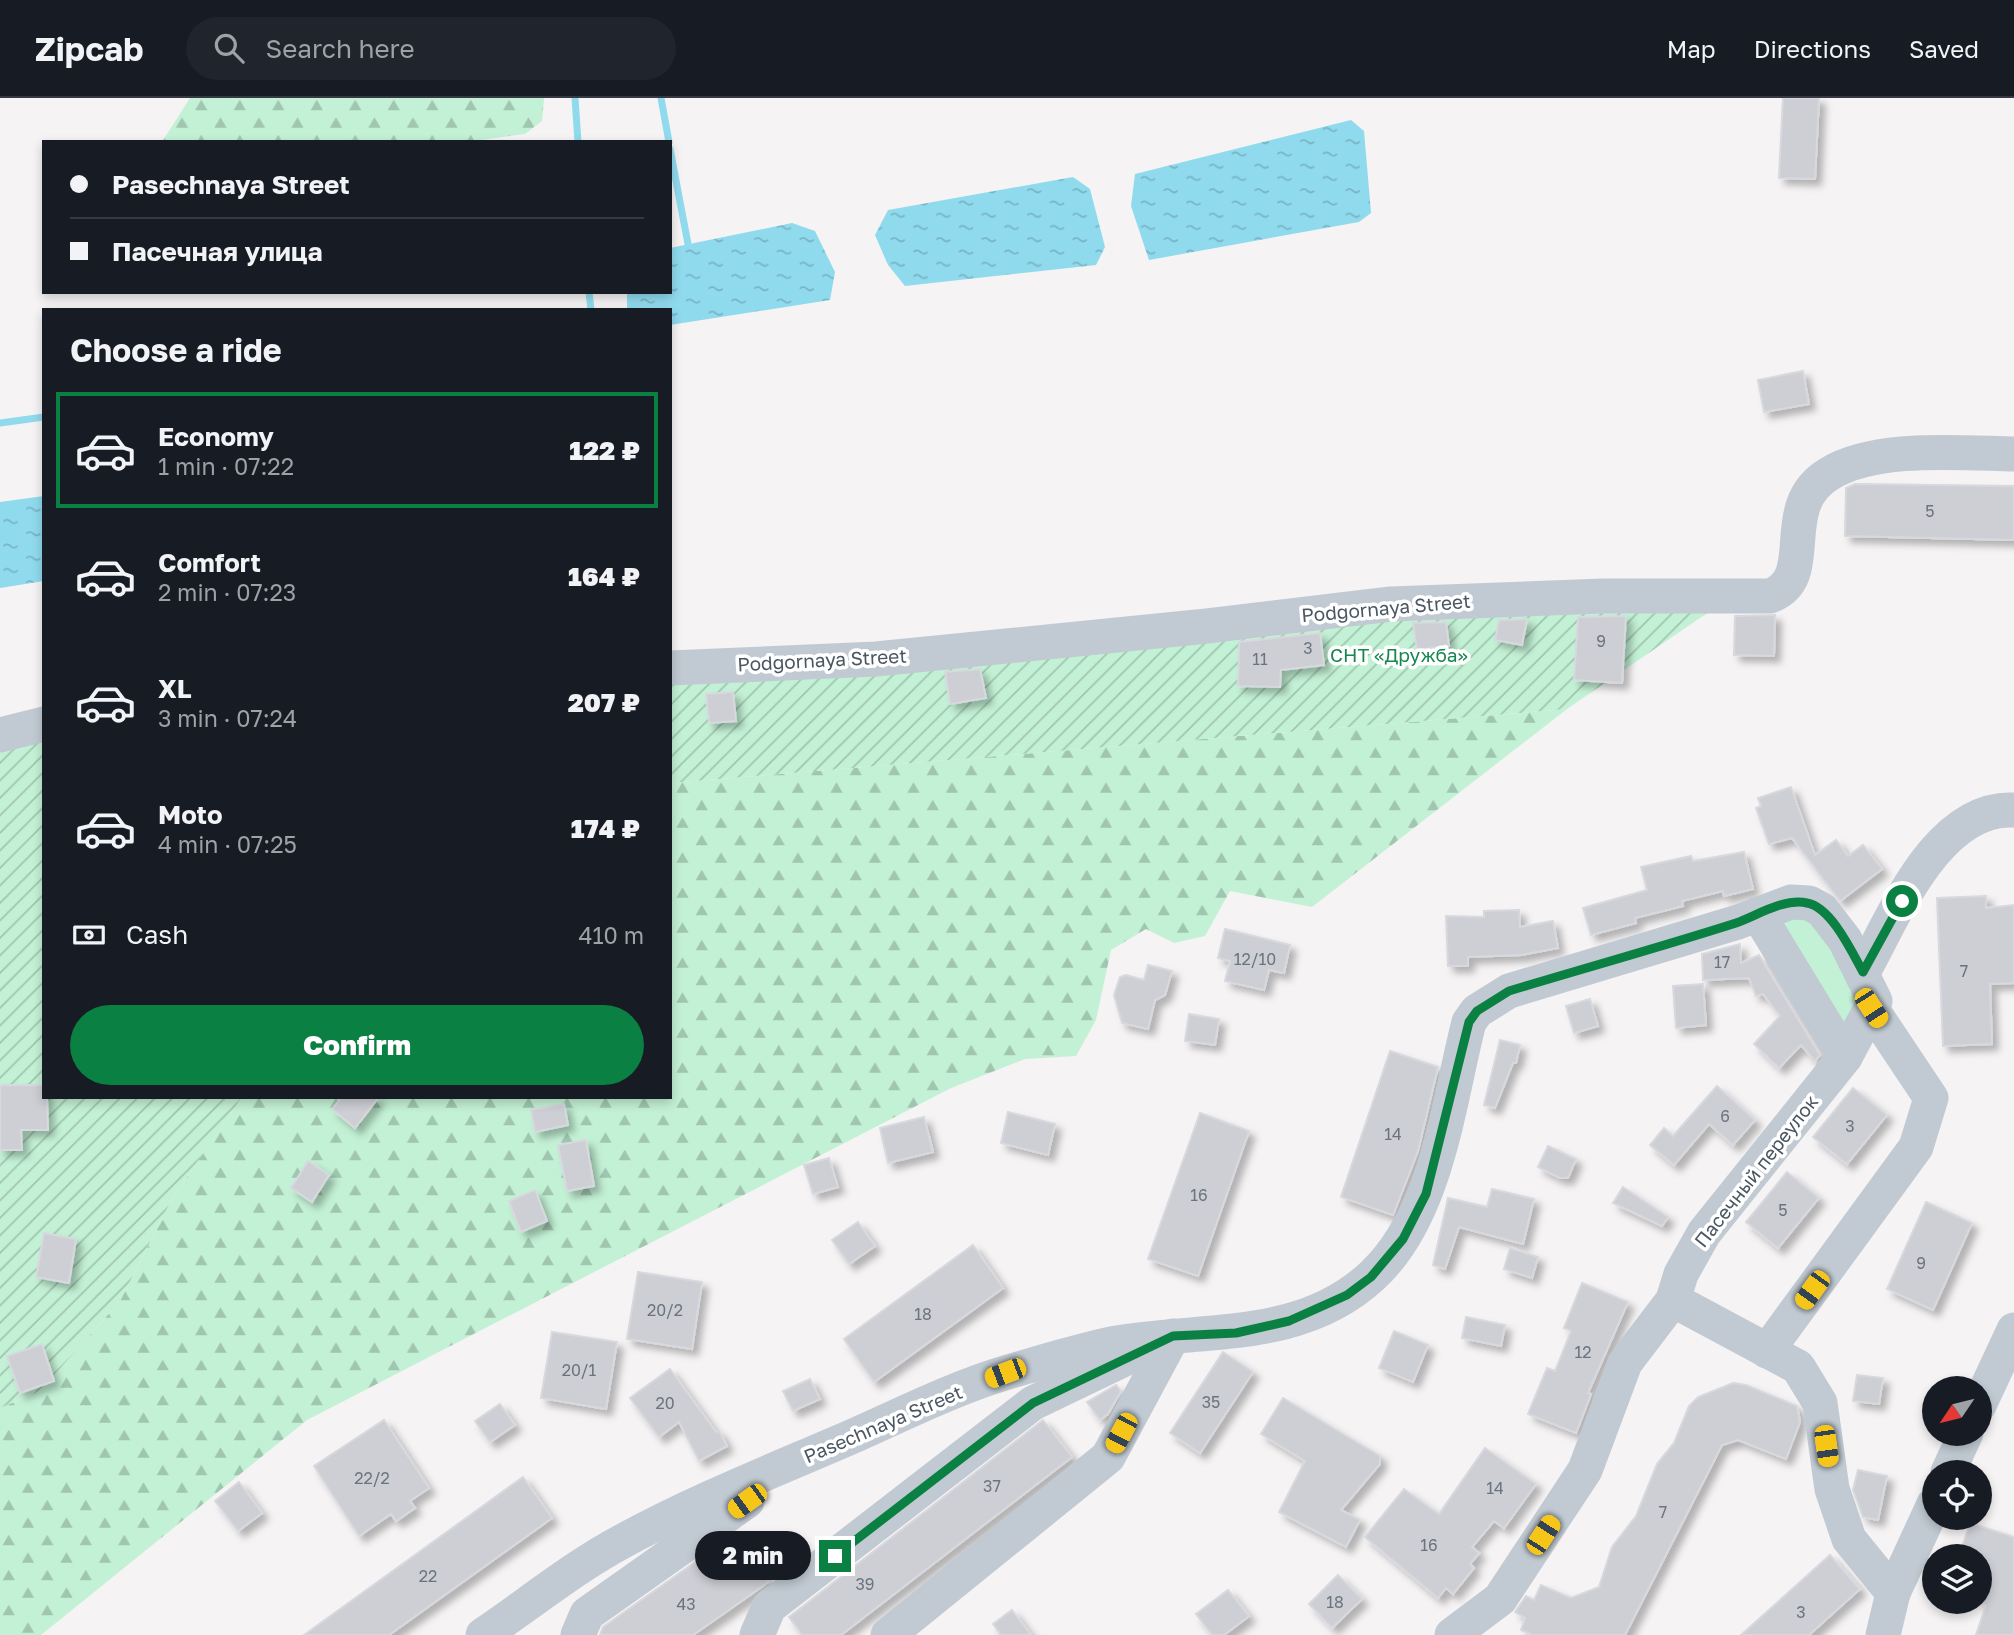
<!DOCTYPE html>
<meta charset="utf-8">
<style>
body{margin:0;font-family:"Golos Text",sans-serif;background:#20242c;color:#f1f3f6;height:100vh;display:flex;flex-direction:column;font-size:26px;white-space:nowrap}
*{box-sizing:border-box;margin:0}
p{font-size:23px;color:#9ea1a6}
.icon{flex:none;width:38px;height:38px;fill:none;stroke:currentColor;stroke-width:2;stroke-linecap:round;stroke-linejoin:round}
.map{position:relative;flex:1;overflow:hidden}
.details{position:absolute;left:42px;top:210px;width:630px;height:791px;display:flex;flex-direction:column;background:#171b24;border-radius:0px;box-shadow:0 4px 10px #0003}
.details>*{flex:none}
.banner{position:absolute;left:42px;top:42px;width:630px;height:154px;border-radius:0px;box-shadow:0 4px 10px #0003;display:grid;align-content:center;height:154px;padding:0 28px;background:#171b24}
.needle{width:46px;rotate:235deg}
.buttons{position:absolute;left:1922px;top:1278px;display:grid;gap:14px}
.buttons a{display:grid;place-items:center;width:70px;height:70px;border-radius:50%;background:#171b24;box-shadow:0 4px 10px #0003;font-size:35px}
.end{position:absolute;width:32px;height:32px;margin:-16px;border:9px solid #0b8043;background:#fff;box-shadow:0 0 0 4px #fff}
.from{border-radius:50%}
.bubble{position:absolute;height:49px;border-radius:24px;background:#171b24;box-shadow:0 4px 10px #0003;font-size:23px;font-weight:800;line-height:49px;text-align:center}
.car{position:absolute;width:21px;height:42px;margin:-21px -10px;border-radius:9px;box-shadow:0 0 5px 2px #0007;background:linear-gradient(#f5c518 24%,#345 0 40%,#f5c518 0 76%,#345 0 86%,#f5c518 0)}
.banner b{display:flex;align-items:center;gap:24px;height:66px;font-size:26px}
.banner b+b{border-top:2px solid #363941}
.banner i{width:18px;height:18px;background:#f1f3f6}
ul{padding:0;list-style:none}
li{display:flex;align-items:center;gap:21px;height:116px;margin:0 14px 10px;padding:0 14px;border:4px solid transparent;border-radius:0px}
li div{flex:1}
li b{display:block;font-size:26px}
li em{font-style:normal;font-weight:800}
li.active{border-color:#0b8043}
li>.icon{width:63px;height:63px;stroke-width:1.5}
h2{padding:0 28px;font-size:32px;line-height:84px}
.pay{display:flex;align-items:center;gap:18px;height:77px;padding:0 28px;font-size:26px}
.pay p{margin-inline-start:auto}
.primary-button{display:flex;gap:14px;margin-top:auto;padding:14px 28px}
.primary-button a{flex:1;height:80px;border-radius:42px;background:#0b8043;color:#fff;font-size:28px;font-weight:800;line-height:80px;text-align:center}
header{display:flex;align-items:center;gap:42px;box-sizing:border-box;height:98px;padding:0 35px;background:#171b24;border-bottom:2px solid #363941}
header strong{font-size:33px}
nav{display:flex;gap:38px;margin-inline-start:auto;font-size:24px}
.search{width:490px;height:63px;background:#20242c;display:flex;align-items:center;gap:18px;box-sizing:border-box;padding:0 24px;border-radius:38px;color:#9ea1a6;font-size:26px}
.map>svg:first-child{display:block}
.grass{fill:#c3f1d5}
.forest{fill:url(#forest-firs)}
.garden{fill:url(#garden-furrows)}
.water{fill:url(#water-ripples)}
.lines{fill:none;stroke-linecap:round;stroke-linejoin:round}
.stream{stroke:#90daee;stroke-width:7}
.building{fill:#cdcfd5;stroke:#d7d9de;stroke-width:2;filter:url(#shadow)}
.minor{stroke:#c1cad2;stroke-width:35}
.route{stroke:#0b8043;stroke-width:9}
.labels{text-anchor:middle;stroke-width:7;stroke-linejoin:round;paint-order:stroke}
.number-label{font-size:16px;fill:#6b747e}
.street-label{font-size:19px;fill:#4a5661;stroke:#fff}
.park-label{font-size:19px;fill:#17864f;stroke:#fff}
</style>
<header>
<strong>Zipcab</strong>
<div class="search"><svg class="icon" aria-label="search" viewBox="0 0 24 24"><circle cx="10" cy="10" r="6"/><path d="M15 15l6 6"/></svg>Search here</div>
<nav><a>Map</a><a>Directions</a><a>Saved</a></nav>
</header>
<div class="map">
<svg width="2014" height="1537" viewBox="0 0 2014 1537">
<defs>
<pattern id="forest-firs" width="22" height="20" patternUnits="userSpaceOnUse" patternTransform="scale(1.75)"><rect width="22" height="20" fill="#c3f1d5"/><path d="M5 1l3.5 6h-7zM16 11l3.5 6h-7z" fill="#a0c6b0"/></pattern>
<pattern id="garden-furrows" width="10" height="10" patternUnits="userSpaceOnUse" patternTransform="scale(1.75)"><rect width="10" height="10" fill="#c3f1d5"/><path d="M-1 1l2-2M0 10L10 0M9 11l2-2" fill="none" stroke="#a0c6b0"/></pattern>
<pattern id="water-ripples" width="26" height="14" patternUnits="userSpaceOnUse" patternTransform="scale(1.75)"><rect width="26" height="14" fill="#90daee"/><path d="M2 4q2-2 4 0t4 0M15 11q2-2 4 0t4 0" fill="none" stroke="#78b4c4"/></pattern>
<filter id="shadow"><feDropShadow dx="6" dy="6" stdDeviation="3.5" flood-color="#0004"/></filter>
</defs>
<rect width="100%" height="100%" fill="#f5f3f3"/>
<path class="grass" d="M1781 817 1818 823 1860 904 1845 927 1777 820Z"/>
<g class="forest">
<path d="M190 0H544V1L542 23 525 36 467 44H162Z"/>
<path d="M1567 611 1312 809 1230 793 1205 838 1174 845 1146 831 1111 852 1096 922 1076 958 1025 961 951 990 307 1322 41 1537H0V1310L40 1293 120 1203 173 1099 242 999H670V685Z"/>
</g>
<g class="garden">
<path d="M1751 485 1567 611 670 685V556L818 552Z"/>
<path d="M44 612V999H242L173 1099 120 1203 40 1293 0 1310V622Z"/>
</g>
<g class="water">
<path d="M1351 22 1364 33 1371 115 1359 124 1149 162 1131 108 1135 76Z"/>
<path d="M1073 79 1090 91 1105 149 1096 167 905 188 888 167 875 137 888 112Z"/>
<path d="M792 125 815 133 835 174 830 202 670 227V212H627V194H670V150Z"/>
<path d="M44 398V483L0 490V404Z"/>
</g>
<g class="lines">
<g class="stream">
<path d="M575 0 578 44"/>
<path d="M661 0 669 44"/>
<path d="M670 51 688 146"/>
<path d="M589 194 591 212"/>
<path d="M0 325 44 319"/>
</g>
</g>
<g class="building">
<path d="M1783 0H1819L1815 81 1779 80Z"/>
<path d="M1803 273 1809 306 1764 314 1758 282Z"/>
<path d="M1855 386 2014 388V442L1845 438 1846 390Z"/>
<path d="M1775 517 1774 558 1734 557 1735 518Z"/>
<path d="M1626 518 1622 585 1574 582 1578 519Z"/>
<path d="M1527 521 1522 547 1495 542 1499 522Z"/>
<path d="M1446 524 1449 548 1417 552 1413 525Z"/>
<path d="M1320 535 1324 567 1281 572 1280 589 1238 588 1239 544Z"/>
<path d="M980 571 986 600 950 606 945 574Z"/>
<path d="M733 594 736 623 709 625 706 596Z"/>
<path d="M1791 689 1815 757 1836 742 1848 758 1863 747 1882 771 1840 803 1792 740 1769 746 1756 710 1761 708 1758 700Z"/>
<path d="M1744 754 1753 791 1724 798 1723 793 1682 803 1683 808 1635 820 1636 825 1591 837 1583 810 1647 792 1641 769 1691 758 1693 763Z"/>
<path d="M1986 798V810L2014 807V885L1990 886 1992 946 1943 948 1937 800Z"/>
<path d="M1519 812 1520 829 1553 823 1558 850 1521 857 1468 859V868H1448L1446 818 1484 819V813Z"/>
<path d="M1225 831 1290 847 1284 875 1269 872 1264 892 1225 883 1230 863 1218 860Z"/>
<path d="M1740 846 1741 865 1759 857 1820 957 1815 963 1801 947 1779 970 1754 946 1780 918 1763 896 1756 898 1749 880 1703 882 1702 856Z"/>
<path d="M1148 867 1172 873 1165 897 1155 902 1148 931 1122 925 1114 897 1120 879 1126 877 1144 882Z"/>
<path d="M1703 886 1706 927 1676 930 1673 888Z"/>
<path d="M1590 901 1598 928 1574 935 1566 908Z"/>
<path d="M1189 916 1219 921 1215 947 1185 943Z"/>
<path d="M1500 942 1520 947 1516 965H1513L1495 1010 1484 1007Z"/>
<path d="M1390 953 1438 969 1418 1053 1393 1117 1341 1099Z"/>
<path d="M0 987H44V999H47L48 1032H21L22 1052H0Z"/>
<path d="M1717 988 1755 1022 1733 1047 1709 1026 1674 1067 1650 1047 1664 1030 1673 1038Z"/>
<path d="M1853 990 1887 1017 1847 1066 1813 1039Z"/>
<path d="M342 999H379L355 1030 332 1011Z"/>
<path d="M564 1006 568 1027 535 1034 531 1012Z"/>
<path d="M1008 1014 1055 1026 1048 1057 1001 1045Z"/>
<path d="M1200 1015 1249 1033 1198 1178 1148 1161Z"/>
<path d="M924 1019 933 1054 888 1065 880 1030Z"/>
<path d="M586 1042 594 1088 567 1093 558 1047Z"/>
<path d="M1548 1048 1576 1061 1568 1080H1560L1538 1069Z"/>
<path d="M829 1060 838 1089 813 1096 804 1067Z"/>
<path d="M308 1063 329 1077 312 1104 291 1090Z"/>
<path d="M1787 1074 1819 1100 1778 1150 1746 1124Z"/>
<path d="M1623 1089 1668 1119 1662 1128 1613 1105Z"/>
<path d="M1492 1091 1534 1101 1523 1146 1459 1129 1445 1171 1433 1167 1448 1100 1487 1109Z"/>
<path d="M535 1092 547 1123 521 1134 509 1103Z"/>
<path d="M1926 1104 1972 1125 1933 1212 1887 1191Z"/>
<path d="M858 1124 875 1148 849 1166 832 1142Z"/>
<path d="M44 1135 76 1141 69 1185 36 1179Z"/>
<path d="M973 1147 1003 1190 874 1284 844 1241Z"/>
<path d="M1510 1150 1538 1159 1532 1180 1504 1171Z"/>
<path d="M638 1174 702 1184 692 1251 627 1241Z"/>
<path d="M1582 1185 1628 1204 1588 1295 1591 1296 1576 1335 1528 1316 1547 1270 1555 1273 1571 1233 1564 1230Z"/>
<path d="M1466 1219 1505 1227 1501 1248 1462 1240Z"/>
<path d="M1394 1233 1428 1247 1413 1284 1379 1270Z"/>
<path d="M552 1234 617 1244 606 1311 541 1300Z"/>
<path d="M42 1246 54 1283 20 1295 7 1258Z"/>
<path d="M1223 1254 1253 1274 1200 1355 1170 1335Z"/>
<path d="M670 1271 716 1334 719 1333 727 1348 699 1363 679 1324 659 1339 630 1300Z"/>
<path d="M1857 1277 1883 1280 1879 1306 1853 1303Z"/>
<path d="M810 1281 820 1301 793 1313 783 1293Z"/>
<path d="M1733 1285 1746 1287 1797 1308 1800 1324 1786 1361 1738 1342 1722 1347 1625 1537H1533L1521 1532 1525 1520 1515 1514 1526 1498 1534 1502 1541 1487 1571 1500 1599 1489 1612 1449 1636 1418 1657 1366 1674 1345 1689 1308 1698 1299Z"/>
<path d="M1116 1287 1121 1293 1108 1316 1100 1322 1087 1304Z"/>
<path d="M1283 1300 1380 1358V1366L1341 1412 1360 1422 1346 1449 1279 1414 1305 1363 1261 1336Z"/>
<path d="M500 1306 515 1327 490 1344 475 1323Z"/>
<path d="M384 1322 429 1390 410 1403 415 1410 396 1423 391 1416 359 1438 314 1368Z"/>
<path d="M1043 1322 1072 1359 841 1537H802L789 1519Z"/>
<path d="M1485 1350 1536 1386 1504 1430 1494 1423 1472 1449 1479 1455 1470 1466 1474 1470 1453 1496 1446 1490 1438 1500 1365 1439 1404 1391 1439 1416Z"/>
<path d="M1858 1372 1887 1378 1878 1422 1863 1419 1853 1392Z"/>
<path d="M523 1379 552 1420 389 1537H304Z"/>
<path d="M239 1384 262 1415 238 1433 215 1403Z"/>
<path d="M1970 1425 2014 1439V1537H1976L1986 1507 1979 1504V1458H1959Z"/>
<path d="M735 1436 768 1484 763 1488 693 1537H600L603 1529Z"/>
<path d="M1830 1457 1860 1491 1809 1537H1741Z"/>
<path d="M1338 1477 1362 1501 1332 1530 1309 1506Z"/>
<path d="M1228 1492 1249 1518 1224 1537H1212L1196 1516Z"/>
<path d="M1012 1512 1031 1537H1001L993 1526Z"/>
</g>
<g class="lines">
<g class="minor">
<path d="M670 570 876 561 1207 528 1391 506 1603 498H1770C1820 480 1774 409 1829 376 1875 347 1961 355 2014 356"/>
<path d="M0 637 44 626"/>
<path d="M1758 816 1845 959"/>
<path d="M1863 874C1894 819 1937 708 2014 712"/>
<path d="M1673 1202 1798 1269 1820 1305 1832 1391 1849 1441 1893 1495 1883 1537"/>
<path d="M1767 1253 1916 1049 1931 1000 1871 910"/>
<path d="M1979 1307 2014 1232"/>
<path d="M1948 1374 1966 1335"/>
<path d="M1893 1495 1934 1406"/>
<path d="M483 1537C529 1506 574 1469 623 1443 696 1403 775 1372 851 1339 903 1316 954 1290 1008 1274 1043 1264 1081 1252 1117 1245 1205 1230 1301 1244 1372 1178 1437 1118 1448 1006 1469 924L1477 913 1509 893 1738 824 1791 804 1809 805 1822 812 1845 842 1875 903 1845 959 1704 1135 1681 1176 1673 1202 1625 1265 1585 1372 1500 1501 1452 1537"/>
<path d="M578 1537 587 1516 747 1403"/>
<path d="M757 1537 769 1509 1033 1305 1135 1256"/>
<path d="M888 1537 1108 1359 1173 1238"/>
</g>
</g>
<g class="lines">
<path class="route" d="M835 1458 1033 1305 1173 1238 1236 1235 1289 1223 1347 1197 1371 1179 1403 1141 1426 1096 1469 924 1477 913 1509 893C1585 870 1661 849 1736 825 1758 817 1784 800 1807 805 1831 809 1852 854 1863 874L1902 803"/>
</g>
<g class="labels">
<g class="number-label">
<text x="1930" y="419">5</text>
<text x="1601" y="549">9</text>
<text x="1308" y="556">3</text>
<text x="1260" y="567">11</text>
<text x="1255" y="867">12/10</text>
<text x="1722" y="870">17</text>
<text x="1964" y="879">7</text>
<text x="1725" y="1024">6</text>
<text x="1850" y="1034">3</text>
<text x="1393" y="1042">14</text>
<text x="1199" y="1103">16</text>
<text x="1783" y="1118">5</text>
<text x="1921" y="1171">9</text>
<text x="665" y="1218">20/2</text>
<text x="923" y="1222">18</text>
<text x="1583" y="1260">12</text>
<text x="579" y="1278">20/1</text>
<text x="1211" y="1310">35</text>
<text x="665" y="1311">20</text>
<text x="372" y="1386">22/2</text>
<text x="992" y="1394">37</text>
<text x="1495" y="1396">14</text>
<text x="1663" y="1420">7</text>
<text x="1429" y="1453">16</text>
<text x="428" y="1484">22</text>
<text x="865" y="1492">39</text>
<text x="1335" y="1510">18</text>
<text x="686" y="1512">43</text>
<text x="1801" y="1520">3</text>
</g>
<g class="street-label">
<text transform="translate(1386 510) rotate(-5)" y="7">Podgornaya Street</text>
<text transform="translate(822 562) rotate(-3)" y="7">Podgornaya Street</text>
<text transform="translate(1756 1073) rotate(-52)" y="7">Пасечный переулок</text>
<text transform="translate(883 1326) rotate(-23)" y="7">Pasechnaya Street</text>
</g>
<g class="park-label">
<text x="1399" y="564">СНТ «Дружба»</text>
</g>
</g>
</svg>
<div class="buttons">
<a><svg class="needle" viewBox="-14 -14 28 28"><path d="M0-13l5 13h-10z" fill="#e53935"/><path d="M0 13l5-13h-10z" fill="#9ea1a6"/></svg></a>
<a><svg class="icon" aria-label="locate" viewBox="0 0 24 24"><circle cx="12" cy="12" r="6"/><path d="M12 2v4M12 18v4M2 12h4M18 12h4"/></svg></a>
<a><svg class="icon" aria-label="layers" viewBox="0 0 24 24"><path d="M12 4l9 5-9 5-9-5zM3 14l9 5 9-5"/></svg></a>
</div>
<i class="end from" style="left:1902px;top:803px"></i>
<i class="end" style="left:835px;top:1458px"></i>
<div class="bubble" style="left:695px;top:1433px;width:116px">2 min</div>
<i class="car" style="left:1871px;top:910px;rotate:147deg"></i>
<i class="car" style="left:1812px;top:1192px;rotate:216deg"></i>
<i class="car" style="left:1005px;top:1275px;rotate:249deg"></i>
<i class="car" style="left:1121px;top:1335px;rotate:208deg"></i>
<i class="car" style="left:1826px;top:1348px;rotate:172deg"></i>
<i class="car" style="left:747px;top:1403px;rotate:234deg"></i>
<i class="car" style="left:1543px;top:1437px;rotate:33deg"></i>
<div class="banner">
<b><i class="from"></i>Pasechnaya Street</b>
<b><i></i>Пасечная улица</b>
</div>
<section class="details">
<h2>Choose a ride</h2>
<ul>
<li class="active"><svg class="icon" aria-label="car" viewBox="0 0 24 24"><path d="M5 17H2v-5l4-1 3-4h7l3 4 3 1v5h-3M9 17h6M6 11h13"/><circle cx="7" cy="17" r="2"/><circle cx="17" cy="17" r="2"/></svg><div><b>Economy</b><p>1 min · 07:22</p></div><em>122 ₽</em></li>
<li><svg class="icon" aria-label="car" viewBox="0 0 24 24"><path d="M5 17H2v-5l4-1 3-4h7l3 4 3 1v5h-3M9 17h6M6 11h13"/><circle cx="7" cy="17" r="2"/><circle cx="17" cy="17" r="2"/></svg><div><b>Comfort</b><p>2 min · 07:23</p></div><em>164 ₽</em></li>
<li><svg class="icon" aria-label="car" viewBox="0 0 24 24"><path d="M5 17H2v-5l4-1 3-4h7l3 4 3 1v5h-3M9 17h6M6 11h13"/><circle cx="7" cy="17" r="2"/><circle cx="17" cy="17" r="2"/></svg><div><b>XL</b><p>3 min · 07:24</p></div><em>207 ₽</em></li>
<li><svg class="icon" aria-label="car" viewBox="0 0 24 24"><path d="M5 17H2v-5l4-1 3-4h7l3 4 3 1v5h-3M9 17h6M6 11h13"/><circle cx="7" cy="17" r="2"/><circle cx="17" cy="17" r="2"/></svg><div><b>Moto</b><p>4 min · 07:25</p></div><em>174 ₽</em></li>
</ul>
<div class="pay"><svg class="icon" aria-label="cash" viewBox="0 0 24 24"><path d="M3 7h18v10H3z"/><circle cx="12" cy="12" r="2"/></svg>Cash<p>410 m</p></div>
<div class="primary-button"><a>Confirm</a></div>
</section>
</div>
